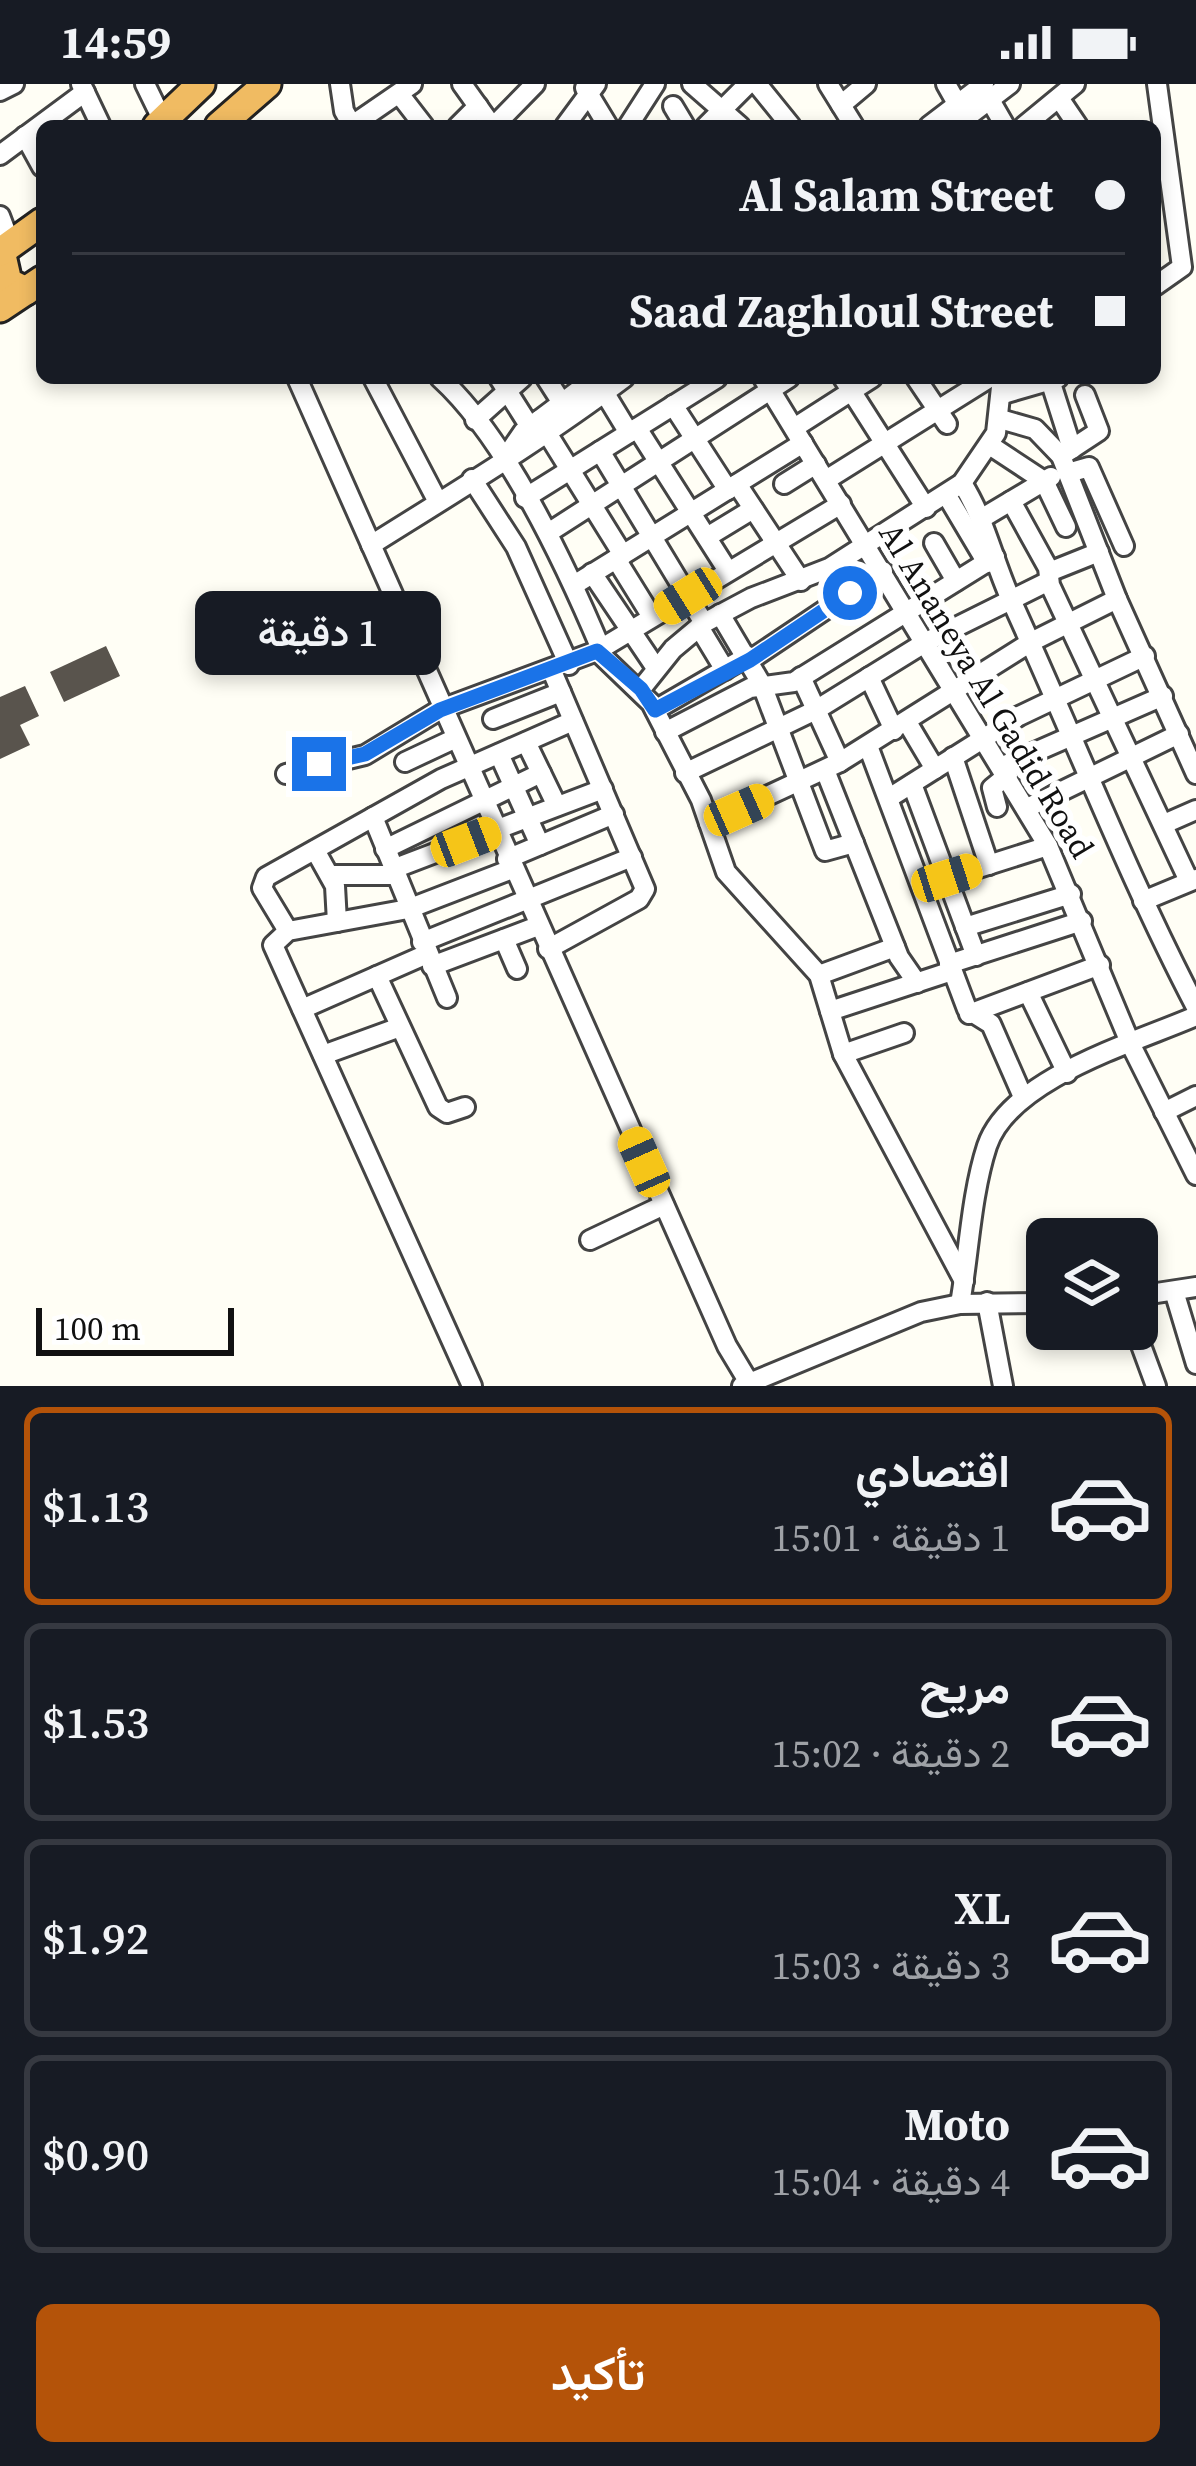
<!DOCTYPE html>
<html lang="ar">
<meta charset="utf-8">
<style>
body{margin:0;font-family:"Source Serif 4",Vazirmatn,serif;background:#242831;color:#f1f3f6;direction:rtl;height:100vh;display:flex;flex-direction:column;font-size:45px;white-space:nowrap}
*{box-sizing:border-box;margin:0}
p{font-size:39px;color:#9ea1a6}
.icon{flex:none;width:66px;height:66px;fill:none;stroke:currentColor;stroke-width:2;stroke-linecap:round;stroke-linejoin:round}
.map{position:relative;height:1302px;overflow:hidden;direction:ltr}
.drawer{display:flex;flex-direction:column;background:#171b24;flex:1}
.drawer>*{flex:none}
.hud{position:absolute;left:36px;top:36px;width:1125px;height:264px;border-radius:18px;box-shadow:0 6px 18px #0003;direction:rtl;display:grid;align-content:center;height:264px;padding:0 36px;background:#171b24}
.buttons{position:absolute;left:1026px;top:1134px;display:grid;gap:24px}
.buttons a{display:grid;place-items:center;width:132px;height:132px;border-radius:18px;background:#171b24;box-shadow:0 6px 18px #0003;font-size:60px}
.scale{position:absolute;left:36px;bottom:30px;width:198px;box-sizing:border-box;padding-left:12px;border:6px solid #111;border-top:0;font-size:33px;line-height:42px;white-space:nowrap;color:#111;-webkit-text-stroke:9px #fff;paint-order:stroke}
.end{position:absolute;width:54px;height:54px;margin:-27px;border:15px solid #1a73e8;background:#fff;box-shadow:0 0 0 6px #fff}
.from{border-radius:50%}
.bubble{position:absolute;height:84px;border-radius:18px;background:#171b24;box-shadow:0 6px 18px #0003;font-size:39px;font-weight:600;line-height:84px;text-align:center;direction:rtl}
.car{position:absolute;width:36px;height:72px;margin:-36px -18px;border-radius:15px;box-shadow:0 0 9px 3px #0007;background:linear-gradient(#f5c518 24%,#345 0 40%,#f5c518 0 76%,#345 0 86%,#f5c518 0)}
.hud b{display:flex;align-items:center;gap:42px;height:114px;font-size:45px}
.hud b+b{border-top:3px solid #363941}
.hud i{width:30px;height:30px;background:#f1f3f6}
ul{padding:21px 0 0;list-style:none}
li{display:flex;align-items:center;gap:36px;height:198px;margin:0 24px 18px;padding:0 12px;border:6px solid #363941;border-radius:18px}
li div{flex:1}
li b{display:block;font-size:45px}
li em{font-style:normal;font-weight:600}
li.active{border-color:#b45309}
li>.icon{width:108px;height:108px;stroke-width:1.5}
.cta{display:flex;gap:24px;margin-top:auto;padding:24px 36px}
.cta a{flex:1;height:138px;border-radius:18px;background:#b45309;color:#fff;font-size:48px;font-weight:600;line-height:138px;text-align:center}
.status{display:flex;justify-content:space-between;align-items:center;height:84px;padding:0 60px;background:#171b24;direction:ltr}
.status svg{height:33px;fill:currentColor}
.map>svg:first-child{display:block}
.building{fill:#59544d}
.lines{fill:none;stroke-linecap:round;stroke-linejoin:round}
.minor-casing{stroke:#444;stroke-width:24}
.highway-casing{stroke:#222;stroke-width:33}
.minor{stroke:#fff;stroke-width:18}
.highway{stroke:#f0bb62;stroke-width:27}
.route{stroke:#1a73e8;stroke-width:15}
.labels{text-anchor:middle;stroke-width:12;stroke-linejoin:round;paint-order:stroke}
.street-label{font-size:33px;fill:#111;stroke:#fff}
</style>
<div class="status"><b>14:59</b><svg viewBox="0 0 49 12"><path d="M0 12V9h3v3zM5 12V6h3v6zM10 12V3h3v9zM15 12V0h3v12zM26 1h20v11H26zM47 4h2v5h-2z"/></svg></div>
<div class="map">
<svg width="1196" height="1302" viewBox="0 0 1196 1302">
<rect width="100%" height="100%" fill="#fffef5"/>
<g class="building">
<path d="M106 562 120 592 64 618 50 588Z"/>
<path d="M25 602 39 632 20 641 30 661 0 675V613Z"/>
</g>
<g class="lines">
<g class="minor-casing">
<g id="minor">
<path d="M81 0 101 42"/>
<path d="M145 0 163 37"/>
<path d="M340 0 344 27 352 41"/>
<path d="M462 0 492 42"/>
<path d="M692 0 740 42"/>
<path d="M757 0 791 42"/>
<path d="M828 0 854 42"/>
<path d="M946 0 963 30"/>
<path d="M585 4 608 42"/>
<path d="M0 7 14 0"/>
<path d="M986 9 1005 42"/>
<path d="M400 11 424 42"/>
<path d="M1059 14 1078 42"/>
<path d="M841 21 866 0"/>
<path d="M673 22 685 42"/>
<path d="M351 42 412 0"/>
<path d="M458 42 478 22"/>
<path d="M494 42 535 0"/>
<path d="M565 42 596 0"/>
<path d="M628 42 655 0"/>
<path d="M706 42 748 0"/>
<path d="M929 42 984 0"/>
<path d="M955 42 1010 0"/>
<path d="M1024 42 1075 0"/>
<path d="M25 52 42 83"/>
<path d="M0 71 85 8"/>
<path d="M0 132 11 161"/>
<path d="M1155 202 1182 183 1157 0"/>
<path d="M297 294 727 1262 751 1302"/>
<path d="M373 294 438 418"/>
<path d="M440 294C507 355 566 482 601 565"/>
<path d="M499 294 530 343"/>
<path d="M546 294 562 319"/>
<path d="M763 294 1048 762 1131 961 1196 1091"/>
<path d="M843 294 926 424"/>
<path d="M916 294 947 340"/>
<path d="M1050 296 1072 365"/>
<path d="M598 298 629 349"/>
<path d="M1003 310 1058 294"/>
<path d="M673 321 728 406"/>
<path d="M1000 335 1035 345 1061 372 1117 515 1196 690"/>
<path d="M475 336 522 294"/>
<path d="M539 336 623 471"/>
<path d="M637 344 728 487"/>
<path d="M794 344 872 294"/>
<path d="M991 362 1044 397 1066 443"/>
<path d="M600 367 704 539"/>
<path d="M508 370 523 348 595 294"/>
<path d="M1061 372 1099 347 1085 311"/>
<path d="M1068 389 1089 383 1124 462"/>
<path d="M472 395 516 463 569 581"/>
<path d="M826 396 989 294"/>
<path d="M962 399C986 437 993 477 1012 518 1074 653 1127 791 1196 923"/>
<path d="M737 400 801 497"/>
<path d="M784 400 816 380"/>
<path d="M946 410 987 479"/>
<path d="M525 414 717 294"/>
<path d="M1011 417 1048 484 1050 501 1189 797"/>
<path d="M984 433 1051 393"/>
<path d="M548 449 789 294"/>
<path d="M707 453 753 425"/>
<path d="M934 459 956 497"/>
<path d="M371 461C457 407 543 355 624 294"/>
<path d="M616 475 652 533"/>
<path d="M1049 488 1099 468"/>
<path d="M592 489 656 584"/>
<path d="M574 501 803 359"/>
<path d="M720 530 762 601 825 767 854 759"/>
<path d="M699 543 725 586"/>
<path d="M597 567 651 619 701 716 726 788 819 891 843 970 964 1197"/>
<path d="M750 576 883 487"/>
<path d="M801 593 840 678"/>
<path d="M869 593 894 646"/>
<path d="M641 605 673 565 704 539 751 514 829 484 962 399 996 349 1002 294"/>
<path d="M655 626 748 572"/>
<path d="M493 635 561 608"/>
<path d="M907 638 935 685"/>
<path d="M665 648 750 604 794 598 995 473"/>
<path d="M526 658 557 722"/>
<path d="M868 662 967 925 991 940 1023 1013"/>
<path d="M499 670 540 761"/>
<path d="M953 673 989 781"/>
<path d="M405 678 454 655"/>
<path d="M1003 682 1163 612"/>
<path d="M825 686 899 873 917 899"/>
<path d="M685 689 816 626 926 558 1049 497"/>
<path d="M286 690 365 671 441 625 597 567 841 420"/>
<path d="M912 700 976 872"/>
<path d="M889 714 1019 632 1145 572"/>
<path d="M997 723 992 704 1008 691"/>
<path d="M1027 724 1179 650"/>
<path d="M373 733 447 914"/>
<path d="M709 739 840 678 1031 558 1117 515"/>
<path d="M1164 740 1196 726"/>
<path d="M385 765 541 689"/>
<path d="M315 766 335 802 337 838"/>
<path d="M507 775 614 730"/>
<path d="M393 785 603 705"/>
<path d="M331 791H395"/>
<path d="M947 794 1048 762"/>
<path d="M1143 817 1196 795"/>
<path d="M965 843 1071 810"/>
<path d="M288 847 262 804 266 793 441 695 573 637"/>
<path d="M504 855 517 885"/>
<path d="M422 858 632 773"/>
<path d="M548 865 639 815 645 805 552 587"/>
<path d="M949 880 1082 837"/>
<path d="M432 882 538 842"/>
<path d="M819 891 895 863"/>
<path d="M377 892 438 1023 447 1029 465 1023"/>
<path d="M1028 908 1067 989"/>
<path d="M302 925 427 870"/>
<path d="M830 927 952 887"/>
<path d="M969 930 1100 881"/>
<path d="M843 970 904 949"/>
<path d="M323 971 400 943"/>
<path d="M1164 1028 1196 1012"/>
<path d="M590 1156 664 1121"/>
<path d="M1174 1207 1196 1280"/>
<path d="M1137 1212 1196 1203"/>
<path d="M987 1218 1003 1302"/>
<path d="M960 1220C969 1169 971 1111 987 1062 1010 994 1134 959 1196 932"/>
<path d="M1135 1245 1156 1302"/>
<path d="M472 1302 273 861 288 847 408 825 512 785"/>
<path d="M742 1302 921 1228 960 1220 1047 1219"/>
</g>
</g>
<g class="highway-casing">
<g id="highway">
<path d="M157 42 201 0"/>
<path d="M219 42 267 0"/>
<path d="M1 167 8 198 26 207"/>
<path d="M0 168 42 138"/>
<path d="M0 224 42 196"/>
</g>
</g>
<use href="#minor" class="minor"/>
<use href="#highway" class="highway"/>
</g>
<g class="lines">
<path class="route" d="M319 680 365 670 440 626 597 567 641 605 655 626 750 576 850 509"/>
</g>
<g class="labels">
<g class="street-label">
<text transform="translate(987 606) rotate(59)" y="12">Al Ananeya Al Gadid Road</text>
</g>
</g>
</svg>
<div class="buttons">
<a><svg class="icon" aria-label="layers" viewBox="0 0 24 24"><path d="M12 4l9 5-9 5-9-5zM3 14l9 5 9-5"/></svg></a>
</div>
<div class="scale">100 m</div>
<i class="end from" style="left:850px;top:509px"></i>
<i class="end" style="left:319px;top:680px"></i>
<div class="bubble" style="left:195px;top:507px;width:246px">1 دقيقة</div>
<i class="car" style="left:688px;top:512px;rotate:238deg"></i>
<i class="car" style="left:739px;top:726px;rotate:66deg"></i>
<i class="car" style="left:466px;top:758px;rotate:69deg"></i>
<i class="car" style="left:947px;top:794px;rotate:72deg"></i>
<i class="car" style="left:644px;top:1078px;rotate:336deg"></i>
<div class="hud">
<b><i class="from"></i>Al Salam Street</b>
<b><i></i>Saad Zaghloul Street</b>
</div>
</div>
<section class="drawer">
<ul>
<li class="active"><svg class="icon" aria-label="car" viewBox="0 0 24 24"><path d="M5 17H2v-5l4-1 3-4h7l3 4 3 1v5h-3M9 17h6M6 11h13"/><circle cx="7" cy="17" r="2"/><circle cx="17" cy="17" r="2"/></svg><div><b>اقتصادي</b><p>1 دقيقة · 15:01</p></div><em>$1.13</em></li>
<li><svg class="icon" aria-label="car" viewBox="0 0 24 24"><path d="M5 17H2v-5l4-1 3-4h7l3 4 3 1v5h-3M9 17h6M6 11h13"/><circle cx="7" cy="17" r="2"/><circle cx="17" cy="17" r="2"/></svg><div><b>مريح</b><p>2 دقيقة · 15:02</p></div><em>$1.53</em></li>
<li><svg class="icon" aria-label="car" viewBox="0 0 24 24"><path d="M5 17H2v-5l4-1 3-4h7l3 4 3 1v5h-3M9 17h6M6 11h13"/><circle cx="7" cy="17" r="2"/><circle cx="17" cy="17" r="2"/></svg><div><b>XL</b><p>3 دقيقة · 15:03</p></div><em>$1.92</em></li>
<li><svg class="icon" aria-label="car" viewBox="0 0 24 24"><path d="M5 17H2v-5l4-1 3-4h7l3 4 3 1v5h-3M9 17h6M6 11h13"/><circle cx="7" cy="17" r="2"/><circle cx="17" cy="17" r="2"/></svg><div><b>Moto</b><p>4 دقيقة · 15:04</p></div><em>$0.90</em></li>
</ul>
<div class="cta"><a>تأكيد</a></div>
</section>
